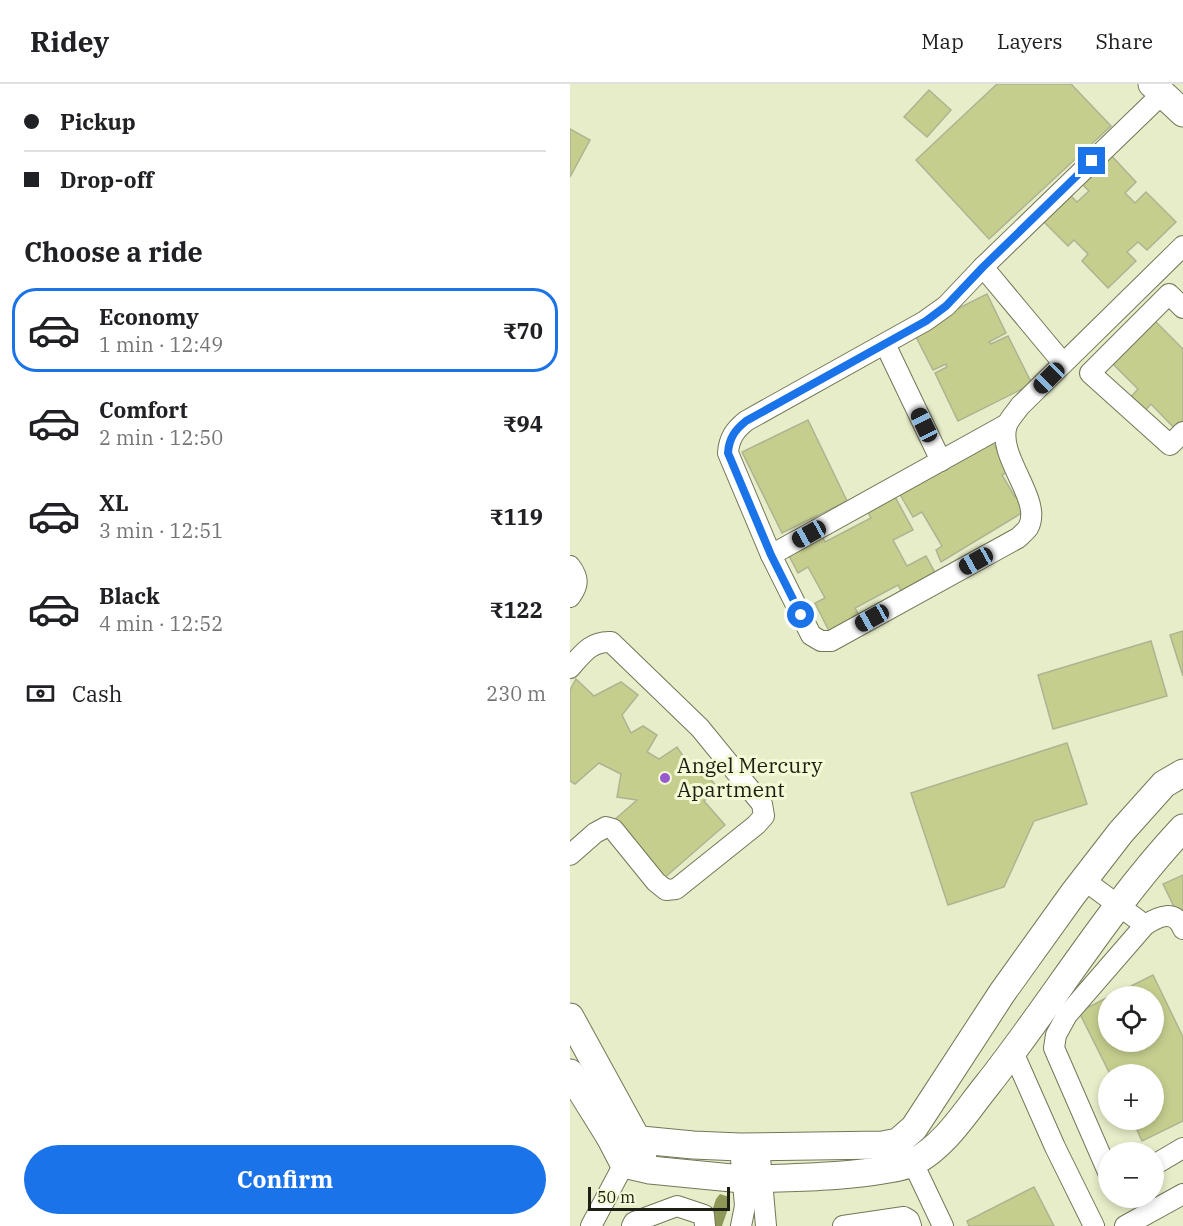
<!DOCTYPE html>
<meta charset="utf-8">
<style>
body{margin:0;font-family:"IBM Plex Serif",serif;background:#f2f2f2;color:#202124;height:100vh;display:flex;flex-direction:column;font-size:22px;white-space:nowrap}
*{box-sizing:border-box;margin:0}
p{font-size:20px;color:#757577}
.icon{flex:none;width:33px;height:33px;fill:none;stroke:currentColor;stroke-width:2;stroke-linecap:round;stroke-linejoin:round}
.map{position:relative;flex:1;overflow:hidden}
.details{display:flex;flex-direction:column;background:#fff;width:570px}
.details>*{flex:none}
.guide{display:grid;align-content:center;height:132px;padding:0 24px;background:#fff}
.controls{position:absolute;left:528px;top:902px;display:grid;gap:12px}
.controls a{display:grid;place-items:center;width:66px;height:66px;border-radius:50%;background:#fff;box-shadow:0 3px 9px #0003;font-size:30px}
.scale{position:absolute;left:18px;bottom:15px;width:142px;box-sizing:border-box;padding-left:6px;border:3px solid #1d1f12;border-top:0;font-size:16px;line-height:21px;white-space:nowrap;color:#1d1f12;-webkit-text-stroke:4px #f4fad6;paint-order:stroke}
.end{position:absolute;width:27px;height:27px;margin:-14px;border:8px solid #1a73e8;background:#fff;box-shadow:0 0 0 3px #fff}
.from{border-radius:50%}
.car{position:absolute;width:18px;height:36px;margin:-18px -9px;border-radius:8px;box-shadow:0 0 4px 2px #0007;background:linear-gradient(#222 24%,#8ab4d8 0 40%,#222 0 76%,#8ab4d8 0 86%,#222 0)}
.guide b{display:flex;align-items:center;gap:21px;height:57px;font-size:22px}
.guide b+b{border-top:2px solid #e0e0e0}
.guide i{width:15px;height:15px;background:#202124}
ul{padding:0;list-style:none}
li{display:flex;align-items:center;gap:18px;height:84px;margin:0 12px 9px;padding:0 12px;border:3px solid transparent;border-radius:24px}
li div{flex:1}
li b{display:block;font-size:22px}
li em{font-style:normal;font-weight:700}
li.on{border-color:#1a73e8}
li>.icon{width:54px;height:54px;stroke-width:1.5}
h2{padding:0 24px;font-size:27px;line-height:72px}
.pay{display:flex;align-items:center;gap:15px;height:66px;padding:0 24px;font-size:22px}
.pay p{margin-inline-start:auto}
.action{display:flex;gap:12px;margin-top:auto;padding:12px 24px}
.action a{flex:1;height:69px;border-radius:36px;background:#1a73e8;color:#fff;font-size:24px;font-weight:700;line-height:69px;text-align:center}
header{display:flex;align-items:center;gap:36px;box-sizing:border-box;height:84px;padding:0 30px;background:#fff;border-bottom:2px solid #e0e0e0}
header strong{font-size:28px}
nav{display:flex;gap:33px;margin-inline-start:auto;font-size:21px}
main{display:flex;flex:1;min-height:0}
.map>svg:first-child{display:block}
.water{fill:#8e9658}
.building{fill:#c6ce8e;stroke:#aeb391;stroke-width:1.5}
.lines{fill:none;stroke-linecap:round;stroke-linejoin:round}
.street-casing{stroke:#737758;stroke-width:22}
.secondary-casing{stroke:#737758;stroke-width:29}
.street{stroke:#fff;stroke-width:20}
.secondary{stroke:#fff;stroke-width:27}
.route{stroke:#1a73e8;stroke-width:8}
.poi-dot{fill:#985ad1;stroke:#f4fad6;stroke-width:2}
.labels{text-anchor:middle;stroke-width:6;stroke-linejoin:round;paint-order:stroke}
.poi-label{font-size:21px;fill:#1d1f12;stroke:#f4fad6;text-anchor:start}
</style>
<header>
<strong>Ridey</strong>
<nav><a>Map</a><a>Layers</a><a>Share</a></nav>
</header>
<main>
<section class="details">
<div class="guide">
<b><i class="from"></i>Pickup</b>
<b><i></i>Drop-off</b>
</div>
<h2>Choose a ride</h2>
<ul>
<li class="on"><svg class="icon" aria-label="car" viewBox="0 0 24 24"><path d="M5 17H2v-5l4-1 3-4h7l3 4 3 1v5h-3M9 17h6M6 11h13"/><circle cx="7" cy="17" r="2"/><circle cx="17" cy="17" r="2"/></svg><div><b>Economy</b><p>1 min · 12:49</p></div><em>₹70</em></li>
<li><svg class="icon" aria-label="car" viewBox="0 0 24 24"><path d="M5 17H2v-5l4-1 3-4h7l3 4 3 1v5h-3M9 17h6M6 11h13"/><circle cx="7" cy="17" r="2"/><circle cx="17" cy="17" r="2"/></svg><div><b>Comfort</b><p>2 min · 12:50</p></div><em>₹94</em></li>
<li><svg class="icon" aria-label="car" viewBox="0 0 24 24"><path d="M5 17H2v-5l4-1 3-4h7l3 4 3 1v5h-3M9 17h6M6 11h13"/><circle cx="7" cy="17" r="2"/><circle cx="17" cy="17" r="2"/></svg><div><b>XL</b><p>3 min · 12:51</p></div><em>₹119</em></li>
<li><svg class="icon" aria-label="car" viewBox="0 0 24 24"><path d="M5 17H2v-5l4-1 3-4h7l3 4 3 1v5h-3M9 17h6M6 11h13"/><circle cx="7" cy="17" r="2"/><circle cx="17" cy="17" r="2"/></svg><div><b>Black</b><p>4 min · 12:52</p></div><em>₹122</em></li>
</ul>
<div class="pay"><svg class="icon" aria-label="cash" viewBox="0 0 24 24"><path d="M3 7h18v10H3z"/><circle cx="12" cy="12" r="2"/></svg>Cash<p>230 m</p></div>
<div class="action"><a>Confirm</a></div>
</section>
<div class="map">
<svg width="613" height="1142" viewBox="0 0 613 1142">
<rect width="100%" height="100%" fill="#e7edc9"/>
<path class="water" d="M150 1110 159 1113 160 1119 152 1142H137L146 1115Z"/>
<g class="building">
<path d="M427 0H501L541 42 419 155 346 76Z"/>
<path d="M359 6 381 26 357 53 334 33Z"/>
<path d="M0 45 20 56 0 93Z"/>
<path d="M539 69 566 98 555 109 565 119 576 108 606 138 577 166 568 158 557 168 566 177 538 204 512 177 518 170 504 156 498 162 471 135 498 109 507 118 519 107 509 97Z"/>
<path d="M417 210 436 249 419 258 421 260 438 252 462 300 388 337 365 289 377 283 376 280 363 286 343 247Z"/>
<path d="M581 233 613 265V339L606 346 581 320 574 328 560 314 568 305 538 275Z"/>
<path d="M238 336 277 417 212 449 172 368Z"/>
<path d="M419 352 439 387 432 391 445 413 450 409 455 427 371 478 366 466 372 462 352 428 343 433 328 407Z"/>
<path d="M323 409 343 446 323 456 337 482 356 472 369 496 335 514 328 501 285 524 290 533 260 549 245 519 255 514 238 483 228 489 216 466 250 448 255 458 301 434 296 424Z"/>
<path d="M613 547V592L600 551Z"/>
<path d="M581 557 597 612 483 645 468 591Z"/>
<path d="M6 595 24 612 51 598 68 611 52 631 61 649 73 642 87 651 77 668 89 675 107 663 117 678H126L148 704 134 717 155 741 93 795 43 737 67 716 47 713 51 690 29 679 5 700 0 697V606Z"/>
<path d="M497 659 517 720 464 737 434 803 378 821 341 709Z"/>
<path d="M613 791V833L610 835 593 800Z"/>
<path d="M583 891 613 953V1037L572 1057 562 1035H584V990H540L509 928 538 913V957H584V912H541Z"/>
<path d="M464 1103 484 1142H399L397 1137Z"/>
</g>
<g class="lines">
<g class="street-casing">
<g id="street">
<path d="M592 10 413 183 376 222 355 237 176 337C165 346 159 354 158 369L201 471 241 551 251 557H261L448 454C451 451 455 448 458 444 474 416 426 373 437 341 439 335 446 328 450 322L613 162"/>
<path d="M413 183 493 279"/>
<path d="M613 224 599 210 520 289 600 361 613 348"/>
<path d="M315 260 371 377"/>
<path d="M201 471 437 340"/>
<path d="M0 482C9 494 9 501 0 513"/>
<path d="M0 584C13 569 21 557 41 558L130 644 192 720 194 732 186 741 106 805 96 806 86 798 43 745 36 743 25 749 0 771"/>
<path d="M514 796 575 841"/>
<path d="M443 968 485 1063 524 1142"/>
<path d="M189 1062 196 1142"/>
<path d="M170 1063 175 1122 171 1142"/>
<path d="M336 1070 343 1079 373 1142"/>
<path d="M584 1081 613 1064"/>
<path d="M538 1088 484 964 486 951 497 931 575 841C589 832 605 825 613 845"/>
<path d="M21 1142 54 1080"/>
<path d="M62 1142 64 1138 107 1122 134 1131 135 1142"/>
<path d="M273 1142 334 1133 339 1136 341 1142"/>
<path d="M555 1142 613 1110"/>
</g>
</g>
<g class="secondary-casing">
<g id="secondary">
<path d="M582 0 613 29"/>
<path d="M0 933 68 1057 73 1069"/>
<path d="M0 989 40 1053 54 1080 80 1086 172 1095"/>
<path d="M40 1053 123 1061 170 1063 313 1061 328 1058 344 1044 432 909 503 810 551 748 594 700 613 689"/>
<path d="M191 1095C232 1093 273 1093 313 1086 324 1084 335 1083 344 1078 376 1061 396 1027 418 1000 484 916 540 822 613 744"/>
</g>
</g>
<use href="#street" class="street"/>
<use href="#secondary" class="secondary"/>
</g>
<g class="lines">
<path class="route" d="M231 531 201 471 158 369C159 354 165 346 176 337L356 237 376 222 413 183 522 77"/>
</g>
<circle class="poi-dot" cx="95" cy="694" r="6"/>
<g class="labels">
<g class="poi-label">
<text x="107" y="689">Angel Mercury<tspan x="107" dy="24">Apartment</tspan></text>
</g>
</g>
</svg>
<div class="controls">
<a><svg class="icon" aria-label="locate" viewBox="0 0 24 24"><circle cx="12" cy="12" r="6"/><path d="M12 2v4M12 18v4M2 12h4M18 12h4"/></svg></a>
<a>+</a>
<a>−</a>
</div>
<div class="scale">50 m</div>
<i class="end from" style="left:231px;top:531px"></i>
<i class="end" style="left:522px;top:77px"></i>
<i class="car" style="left:479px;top:294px;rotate:225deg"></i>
<i class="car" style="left:354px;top:341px;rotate:334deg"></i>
<i class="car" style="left:239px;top:450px;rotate:241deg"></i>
<i class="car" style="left:406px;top:477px;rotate:241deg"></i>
<i class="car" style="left:302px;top:534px;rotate:241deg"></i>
</div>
</main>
